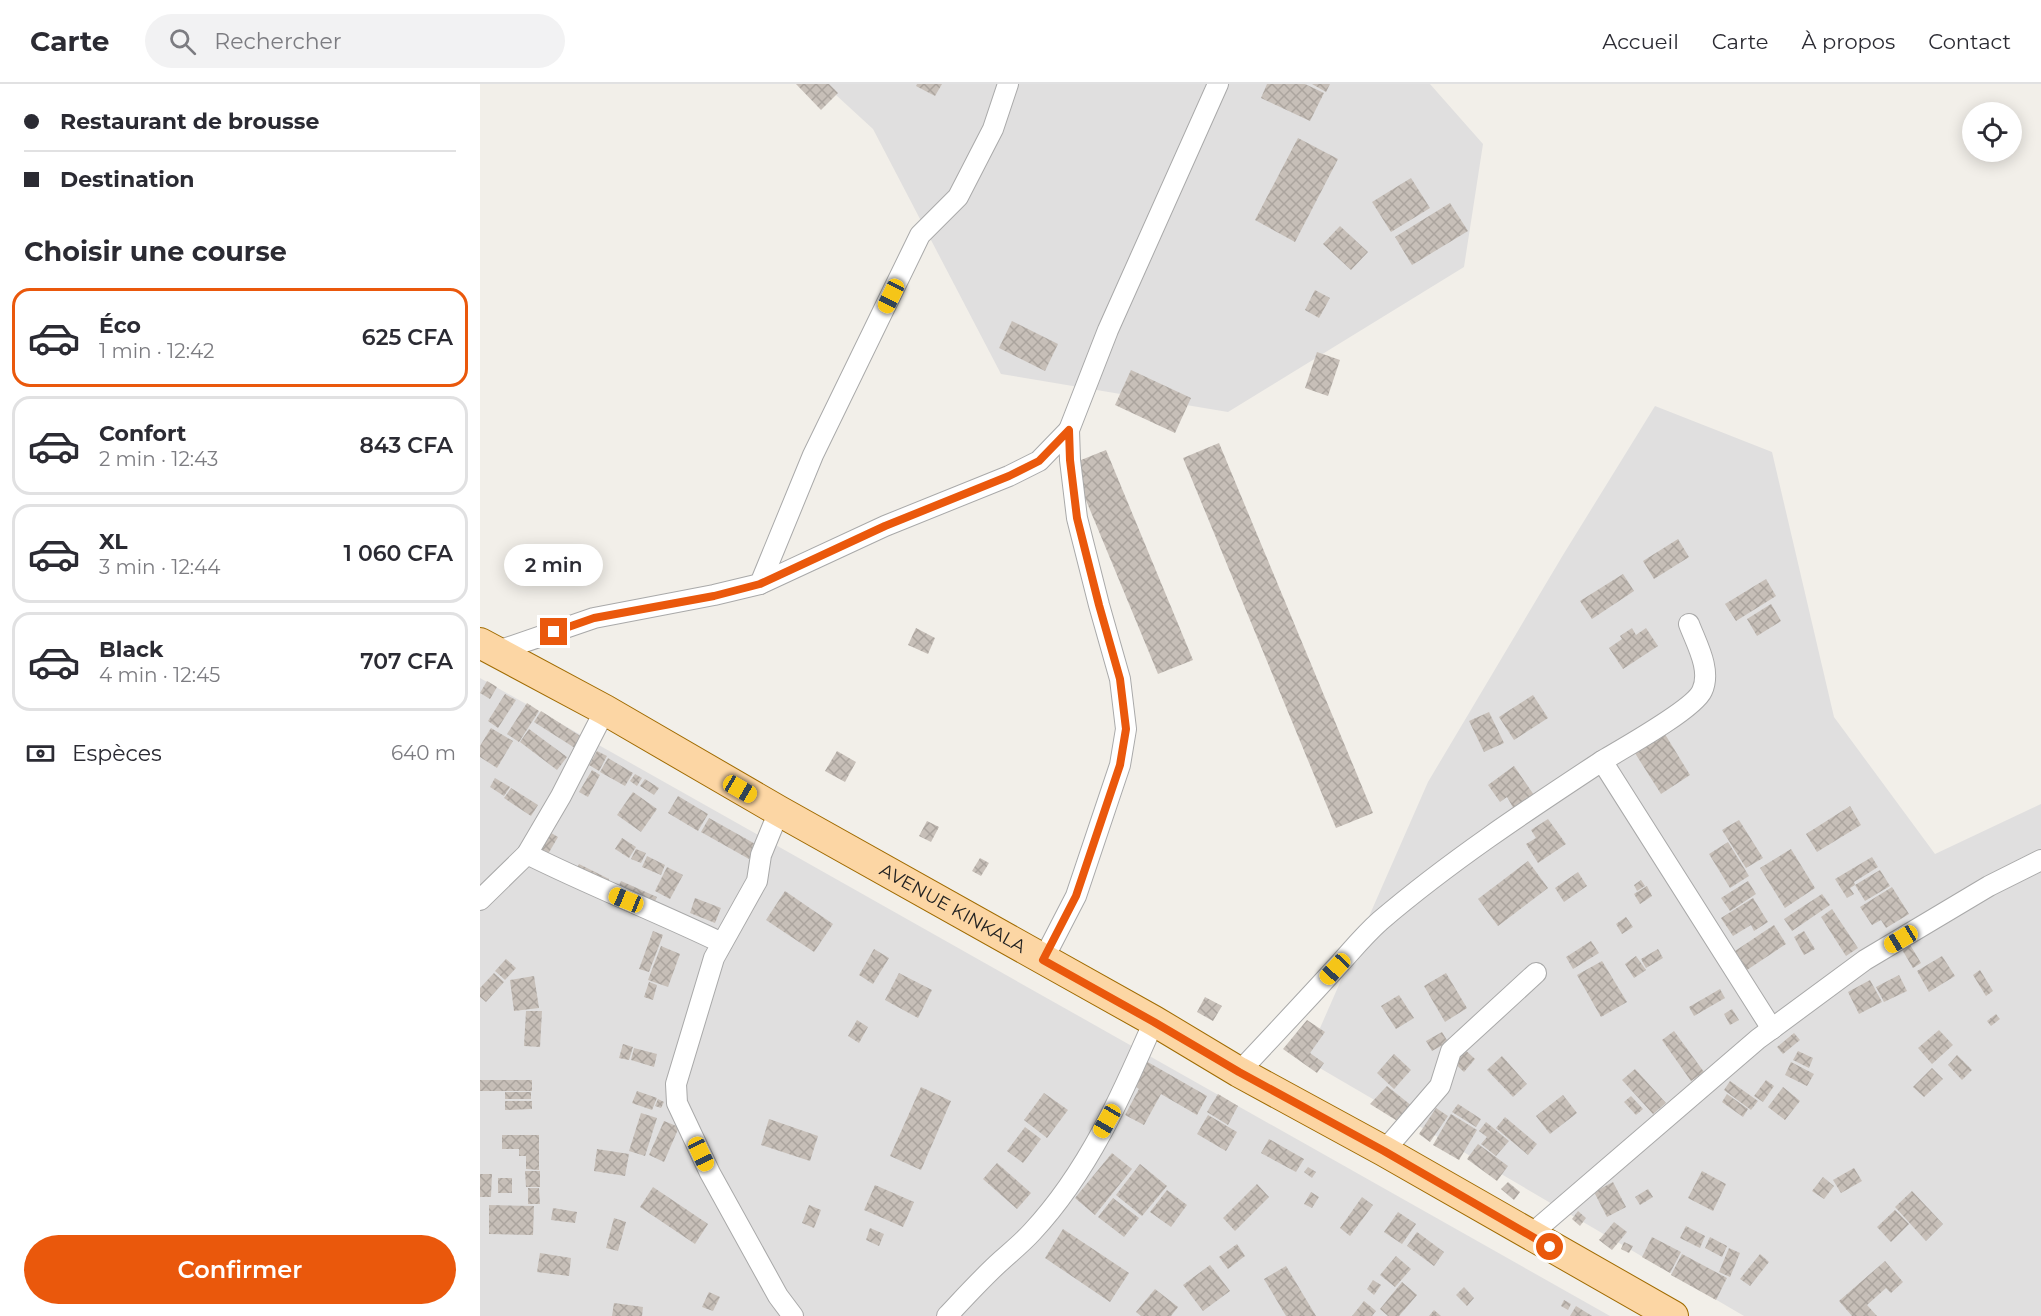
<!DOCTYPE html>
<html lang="fr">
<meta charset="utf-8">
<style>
body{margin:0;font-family:Montserrat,sans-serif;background:#f2f2f3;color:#2b2b33;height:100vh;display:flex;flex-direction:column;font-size:22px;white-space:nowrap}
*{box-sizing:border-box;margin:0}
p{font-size:20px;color:#7c7c81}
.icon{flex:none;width:33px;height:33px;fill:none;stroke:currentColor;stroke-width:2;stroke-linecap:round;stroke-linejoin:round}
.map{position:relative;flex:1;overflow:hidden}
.details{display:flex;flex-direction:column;background:#fff;width:480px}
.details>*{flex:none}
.top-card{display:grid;align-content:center;height:132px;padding:0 24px;background:#fff}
.buttons{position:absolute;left:1482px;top:18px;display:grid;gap:12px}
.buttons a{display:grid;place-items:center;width:60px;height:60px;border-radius:50%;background:#fff;box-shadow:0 3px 15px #0003;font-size:30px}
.end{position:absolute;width:27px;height:27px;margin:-14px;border:8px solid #ea580c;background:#fff;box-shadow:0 0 0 3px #fff}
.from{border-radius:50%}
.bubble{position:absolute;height:42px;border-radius:21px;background:#fff;box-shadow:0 3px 15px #0003;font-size:20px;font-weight:600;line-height:42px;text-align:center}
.car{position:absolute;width:18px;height:36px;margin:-18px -9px;border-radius:8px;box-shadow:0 0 4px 2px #0007;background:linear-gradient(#f5c518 24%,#345 0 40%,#f5c518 0 76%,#345 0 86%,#f5c518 0)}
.top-card b{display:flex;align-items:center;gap:21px;height:57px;font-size:22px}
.top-card b+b{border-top:2px solid #e1e1e2}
.top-card i{width:15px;height:15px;background:#2b2b33}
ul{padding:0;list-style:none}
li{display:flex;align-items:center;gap:18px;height:99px;margin:0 12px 9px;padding:0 12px;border:3px solid #e1e1e2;border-radius:18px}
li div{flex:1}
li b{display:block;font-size:22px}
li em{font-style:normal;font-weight:600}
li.active{border-color:#ea580c}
li>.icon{width:54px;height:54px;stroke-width:1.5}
h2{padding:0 24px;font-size:27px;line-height:72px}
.pay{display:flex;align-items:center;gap:15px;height:66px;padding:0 24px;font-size:22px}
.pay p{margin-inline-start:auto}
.button{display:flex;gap:12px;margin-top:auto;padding:12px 24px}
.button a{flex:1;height:69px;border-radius:36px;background:#ea580c;color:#fff;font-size:24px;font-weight:600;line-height:69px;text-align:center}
header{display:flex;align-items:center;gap:36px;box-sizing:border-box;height:84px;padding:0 30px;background:#fff;border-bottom:2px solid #e1e1e2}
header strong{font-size:28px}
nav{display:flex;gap:33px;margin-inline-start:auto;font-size:21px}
.search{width:420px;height:54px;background:#f2f2f3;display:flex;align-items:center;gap:15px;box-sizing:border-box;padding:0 21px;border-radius:33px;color:#7c7c81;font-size:22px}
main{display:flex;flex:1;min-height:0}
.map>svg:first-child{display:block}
.residential{fill:#e0dfdf}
.building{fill:url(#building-cross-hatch)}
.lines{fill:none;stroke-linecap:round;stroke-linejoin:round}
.street-casing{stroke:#a9a9a9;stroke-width:22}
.primary-casing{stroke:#a06b00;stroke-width:32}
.street{stroke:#fff;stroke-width:20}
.primary{stroke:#fcd6a4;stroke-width:30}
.route{stroke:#ea580c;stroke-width:8}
.labels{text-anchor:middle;stroke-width:6;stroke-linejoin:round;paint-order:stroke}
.street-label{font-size:18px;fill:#222;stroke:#fff}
</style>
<header>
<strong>Carte</strong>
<div class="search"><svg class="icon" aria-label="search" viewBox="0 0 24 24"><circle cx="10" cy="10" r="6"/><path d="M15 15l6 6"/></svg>Rechercher</div>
<nav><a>Accueil</a><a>Carte</a><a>À propos</a><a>Contact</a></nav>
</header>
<main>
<section class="details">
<div class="top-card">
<b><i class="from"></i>Restaurant de brousse</b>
<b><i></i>Destination</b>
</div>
<h2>Choisir une course</h2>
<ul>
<li class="active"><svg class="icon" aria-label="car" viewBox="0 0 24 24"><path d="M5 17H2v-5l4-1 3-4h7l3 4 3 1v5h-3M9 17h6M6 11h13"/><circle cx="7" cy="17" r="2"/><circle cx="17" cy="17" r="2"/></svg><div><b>Éco</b><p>1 min · 12:42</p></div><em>625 CFA</em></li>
<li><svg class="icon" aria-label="car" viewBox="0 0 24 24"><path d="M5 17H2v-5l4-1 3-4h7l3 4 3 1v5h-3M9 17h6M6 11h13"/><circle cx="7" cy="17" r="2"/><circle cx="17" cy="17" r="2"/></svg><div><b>Confort</b><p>2 min · 12:43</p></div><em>843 CFA</em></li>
<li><svg class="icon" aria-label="car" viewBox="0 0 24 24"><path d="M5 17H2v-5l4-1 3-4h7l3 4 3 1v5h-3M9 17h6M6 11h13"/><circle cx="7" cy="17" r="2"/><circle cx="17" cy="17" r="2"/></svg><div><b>XL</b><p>3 min · 12:44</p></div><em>1 060 CFA</em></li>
<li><svg class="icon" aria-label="car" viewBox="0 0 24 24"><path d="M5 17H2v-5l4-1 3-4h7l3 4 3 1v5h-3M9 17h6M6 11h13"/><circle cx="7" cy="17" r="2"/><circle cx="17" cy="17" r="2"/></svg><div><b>Black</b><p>4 min · 12:45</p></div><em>707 CFA</em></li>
</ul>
<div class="pay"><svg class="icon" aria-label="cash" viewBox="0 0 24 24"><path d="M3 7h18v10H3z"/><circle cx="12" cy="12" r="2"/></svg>Espèces<p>640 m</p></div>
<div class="button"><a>Confirmer</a></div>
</section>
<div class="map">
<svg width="1561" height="1232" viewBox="0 0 1561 1232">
<defs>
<pattern id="building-cross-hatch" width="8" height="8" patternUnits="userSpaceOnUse" patternTransform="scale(1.5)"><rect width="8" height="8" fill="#c7bfb8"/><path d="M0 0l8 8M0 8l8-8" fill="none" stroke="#aba49e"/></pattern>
</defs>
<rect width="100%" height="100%" fill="#f2efe9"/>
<g class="residential">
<path d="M344 0H950L1003 60 984 183 748 328 521 290 393 45Z"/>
<path d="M1175 322 1292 368 1354 633 1455 770 1561 720V1232H1264L826 976 948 698 1083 471Z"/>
<path d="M0 594 1130 1232H0Z"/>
</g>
<g class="building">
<path d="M316 0H349L358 9 341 26Z"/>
<path d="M437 0H462L455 12 436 2Z"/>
<path d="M787 0H825L844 9 830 37 781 14Z"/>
<path d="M832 0H850L846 8Z"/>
<path d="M818 54 858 75 815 158 775 136Z"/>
<path d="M931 94 950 124 911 148 892 118Z"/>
<path d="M970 119 988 147 932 181 915 153Z"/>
<path d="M860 142 888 168 871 186 843 160Z"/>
<path d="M835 206 850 214 839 234 825 226Z"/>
<path d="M532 237 578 260 565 287 519 264Z"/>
<path d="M837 268 860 276 848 312 825 304Z"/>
<path d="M651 286 711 314 695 349 635 321Z"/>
<path d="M739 359 893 729 856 744 703 374Z"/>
<path d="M626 366 713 576 678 590 591 380Z"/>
<path d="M1198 455 1209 473 1174 495 1163 477Z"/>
<path d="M1143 490 1154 507 1112 535 1100 517Z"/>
<path d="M1286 495 1296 512 1256 537 1245 520Z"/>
<path d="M1291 520 1301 537 1277 552 1267 535Z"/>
<path d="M436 544 455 554 448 570 428 561Z"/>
<path d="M1152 544 1156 551 1166 544 1178 562 1143 585 1129 564 1142 555 1140 552Z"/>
<path d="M7 597 17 603 10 615 0 609Z"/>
<path d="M25 610 36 616 18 644 8 637Z"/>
<path d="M1053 611 1068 634 1034 656 1019 633Z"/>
<path d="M47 619 59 627 39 658 27 650Z"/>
<path d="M61 627 105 655 98 666 54 638Z"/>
<path d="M1009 628 1024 659 1004 668 989 637Z"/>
<path d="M11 644 33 657 17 684 0 673V662Z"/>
<path d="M49 645 87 673 77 686 40 658Z"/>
<path d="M1183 647 1210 691 1181 710 1153 666Z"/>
<path d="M117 667 127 672 119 687 109 681Z"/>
<path d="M357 667 376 678 365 698 345 687Z"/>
<path d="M128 674 153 689 145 702 120 688Z"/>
<path d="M1034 682 1054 711 1034 725 1027 713 1020 718 1008 701Z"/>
<path d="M112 686 120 691 108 713 99 708Z"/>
<path d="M155 690 162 694 157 702 150 697Z"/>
<path d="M15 694 30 703 24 712 10 703Z"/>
<path d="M165 695 179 704 174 711 160 702Z"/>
<path d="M31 704 58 721 51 732 24 714Z"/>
<path d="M153 708 177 725 161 748 137 731Z"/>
<path d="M198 712 228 730 218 747 188 729Z"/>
<path d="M1370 722 1381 741 1337 768 1326 750Z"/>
<path d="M229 734 277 761 269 775 221 748Z"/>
<path d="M1068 735 1086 760 1058 779 1046 760 1056 754 1051 746Z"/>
<path d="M1259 736 1283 774 1266 784 1242 746Z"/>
<path d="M447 737 459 743 451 758 439 752Z"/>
<path d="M66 746 78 753 64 777 53 770Z"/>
<path d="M142 754 156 763 149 774 135 765Z"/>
<path d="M1248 758 1269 792 1250 804 1229 770Z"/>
<path d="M156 765 166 769 161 779 151 775Z"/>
<path d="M1311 765 1335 804 1305 824 1280 784Z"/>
<path d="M167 772 185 781 181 791 162 783Z"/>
<path d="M1392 773 1398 783 1374 798 1375 801 1370 804 1374 810 1367 814 1355 795Z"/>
<path d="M500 774 509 779 501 792 492 787Z"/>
<path d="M1048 777 1068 804 1018 842 998 815Z"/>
<path d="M99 780 129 795 124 805 94 790Z"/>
<path d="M187 783 203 791 190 815 175 807Z"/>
<path d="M1400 786 1410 802 1385 817 1375 801Z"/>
<path d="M1098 788 1107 802 1084 818 1075 804Z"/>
<path d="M1161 796 1165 802 1157 807 1154 801Z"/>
<path d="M141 797 177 813 172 824 136 808Z"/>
<path d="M1268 797 1276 810 1250 827 1241 814Z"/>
<path d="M1167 802 1172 812 1160 820 1154 810Z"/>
<path d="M1412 803 1429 830 1406 844 1401 836 1392 841 1380 823Z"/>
<path d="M305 807 353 840 334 868 286 836Z"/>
<path d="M1342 810 1350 821 1312 847 1304 835Z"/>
<path d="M215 814 241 824 235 839 210 829Z"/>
<path d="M1273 814 1288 838 1274 847 1271 841 1253 852 1241 834Z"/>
<path d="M1352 825 1378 864 1366 872 1341 833Z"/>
<path d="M1146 833 1153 843 1142 850 1136 840Z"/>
<path d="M1294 841 1306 860 1267 886 1255 867Z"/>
<path d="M173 847 183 851 169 888 159 885Z"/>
<path d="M1324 847 1335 865 1324 871 1314 853Z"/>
<path d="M1111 857 1119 869 1093 885 1086 873Z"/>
<path d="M1429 859 1441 879 1433 884 1421 864Z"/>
<path d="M181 862 200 870 188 903 168 896Z"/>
<path d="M394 865 409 874 393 900 379 891Z"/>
<path d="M1178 865 1183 874 1166 884 1161 875Z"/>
<path d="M1156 872 1166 886 1154 894 1145 880Z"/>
<path d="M1462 872 1475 892 1449 908 1437 887Z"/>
<path d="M26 875 36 884 25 896 15 887Z"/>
<path d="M1122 877 1147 918 1121 933 1097 891Z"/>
<path d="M1500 886 1513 907 1506 912 1493 891Z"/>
<path d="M14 889 24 898 6 918 0 913V904Z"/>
<path d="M419 889 452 906 438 934 405 916Z"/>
<path d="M966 889 987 924 965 938 944 902Z"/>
<path d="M1419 891 1427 907 1404 918 1396 903Z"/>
<path d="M54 892 59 924 34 927 30 896Z"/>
<path d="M1390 896 1402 918 1379 930 1368 908Z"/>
<path d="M169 898 177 901 173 916 164 913Z"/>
<path d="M1240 905 1245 914 1214 932 1209 923Z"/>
<path d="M919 911 934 934 916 945 901 922Z"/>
<path d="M725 913 742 922 733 937 717 928Z"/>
<path d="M1252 925 1259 936 1250 941 1244 930Z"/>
<path d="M46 927H62L60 963 44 962Z"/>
<path d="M1516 930 1520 935 1511 942 1507 937Z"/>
<path d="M377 936 388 943 379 959 368 952Z"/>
<path d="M827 936 845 948 830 969 844 979 837 989 803 965Z"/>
<path d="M1459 946 1473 961 1452 980 1438 964Z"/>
<path d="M1194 947 1224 988 1211 997 1182 956Z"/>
<path d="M962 948 968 958 952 967 946 957Z"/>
<path d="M1314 949 1320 956 1303 970 1297 963Z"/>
<path d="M143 960 153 963 149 976 139 974Z"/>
<path d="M982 963 995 975 984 988 971 976Z"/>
<path d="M154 964 177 970 174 983 151 976Z"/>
<path d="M1318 967 1333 974 1329 984 1313 976Z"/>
<path d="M914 970 931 986 914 1005 897 989Z"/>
<path d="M1477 971 1492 986 1482 996 1468 981Z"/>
<path d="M1022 972 1047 1000 1033 1013 1007 986Z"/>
<path d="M666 977 727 1012 717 1031 681 1010 664 1041 645 1031 659 1005 653 1001Z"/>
<path d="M1311 978 1334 990 1327 1002 1305 991Z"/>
<path d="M1452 984 1463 995 1444 1013 1433 1003Z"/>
<path d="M1155 985 1186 1019 1173 1030 1142 996Z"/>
<rect x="0" y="996" width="52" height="11"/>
<path d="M1286 996 1294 1002 1283 1018 1274 1012Z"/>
<path d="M1250 997 1278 1017 1271 1026 1244 1006Z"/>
<path d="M907 1002 932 1022 919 1038 890 1020Z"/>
<path d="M441 1003 471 1017 441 1086 410 1072Z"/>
<path d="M1303 1003 1320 1017 1305 1036 1288 1023Z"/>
<path d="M157 1007 177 1014 172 1026 152 1019Z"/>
<rect x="25" y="1008" width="26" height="7"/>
<path d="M564 1009 588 1026 567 1054 544 1036Z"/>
<path d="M738 1010 758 1022 748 1041 727 1028Z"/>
<path d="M1247 1010 1268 1025 1263 1033 1242 1018Z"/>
<path d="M1083 1011 1097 1029 1070 1050 1056 1032Z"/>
<path d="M1151 1012 1163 1025 1156 1031 1144 1018Z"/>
<path d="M178 1015 184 1018 181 1024 175 1022Z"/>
<path d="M25 1017H52V1025L25 1026Z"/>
<path d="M978 1020 1001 1035 996 1043 972 1028Z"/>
<path d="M956 1024 968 1032 950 1058 939 1050Z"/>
<path d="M161 1029 177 1034 165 1072 149 1067Z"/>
<path d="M971 1030 997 1046 979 1076 953 1061Z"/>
<path d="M728 1031 757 1048 746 1067 717 1050Z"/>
<path d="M1025 1033 1057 1060 1048 1071 1016 1044Z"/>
<path d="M289 1035 338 1052 330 1077 281 1061Z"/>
<path d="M184 1037 199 1043 184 1078 169 1071Z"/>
<path d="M1006 1038 1029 1057 1016 1072 1001 1060 1007 1053 999 1047Z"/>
<path d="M545 1043 561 1055 543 1079 527 1067Z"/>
<path d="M22 1051H59V1086L46 1085V1072H39V1065H22Z"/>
<path d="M789 1055 824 1075 816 1088 781 1069Z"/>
<path d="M998 1060 1028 1082 1017 1097 987 1075Z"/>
<path d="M117 1065 149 1070 145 1092 114 1087Z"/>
<path d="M632 1069 652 1085 615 1131 595 1114Z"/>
<path d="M517 1079 551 1109 537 1125 503 1095Z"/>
<path d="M660 1080 687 1102 662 1132 636 1111Z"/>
<path d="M828 1083 836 1088 832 1094 824 1088Z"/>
<path d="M1374 1084 1382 1097 1361 1109 1353 1096Z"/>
<path d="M45 1087H60V1103H46Z"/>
<path d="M1222 1087 1246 1100 1233 1127 1208 1114Z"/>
<path d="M0 1090H12L11 1113H0Z"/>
<path d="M1343 1093 1354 1102 1344 1115 1332 1107Z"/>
<rect x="18" y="1094" width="14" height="15"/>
<path d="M1028 1098 1040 1108 1034 1116 1021 1105Z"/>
<path d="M1133 1098 1146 1123 1127 1133 1114 1108Z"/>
<path d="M777 1100 789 1113 755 1147 743 1134Z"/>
<path d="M395 1101 434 1118 423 1143 384 1126Z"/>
<path d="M173 1103 228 1140 215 1160 160 1123Z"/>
<path d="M48 1104H59L60 1120H48Z"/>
<path d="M1168 1105 1173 1113 1160 1121 1155 1113Z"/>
<path d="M687 1106 707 1121 691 1143 670 1128Z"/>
<path d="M1432 1107 1463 1140 1446 1157 1415 1123Z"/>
<path d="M831 1108 839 1113 832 1124 824 1120Z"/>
<path d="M882 1113 893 1121 870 1152 860 1144Z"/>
<path d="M633 1114 659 1134 644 1153 618 1133Z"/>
<path d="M9 1121 54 1122 53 1151 9 1150Z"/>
<path d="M329 1121 341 1126 334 1144 322 1139Z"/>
<path d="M73 1124 97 1128 95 1139 71 1136Z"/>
<path d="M1415 1126 1429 1140 1411 1158 1397 1143Z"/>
<path d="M1098 1127 1106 1134 1100 1142 1092 1135Z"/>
<path d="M918 1128 936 1140 922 1160 904 1148Z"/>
<path d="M134 1134 146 1138 138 1167 126 1164Z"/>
<path d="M1134 1138 1147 1148 1132 1166 1119 1156Z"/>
<path d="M1206 1142 1225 1152 1220 1164 1200 1154Z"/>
<path d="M390 1144 404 1150 399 1162 386 1156Z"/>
<path d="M583 1145 649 1189 630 1218 565 1174Z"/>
<path d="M937 1148 964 1168 954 1182 927 1162Z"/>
<path d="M1172 1153 1201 1168 1190 1189 1162 1173Z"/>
<path d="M1230 1153 1247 1162 1242 1173 1225 1164Z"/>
<path d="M1144 1158 1153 1162 1149 1169 1141 1165Z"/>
<path d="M757 1160 765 1172 748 1185 739 1173Z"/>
<path d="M1249 1164 1260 1169 1250 1193 1239 1188Z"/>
<path d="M60 1169 91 1174 89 1192 57 1188Z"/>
<path d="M1202 1170 1247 1194 1236 1216 1191 1191Z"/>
<path d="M1280 1170 1289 1178 1270 1202 1260 1195Z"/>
<path d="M916 1172 931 1185 915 1203 900 1191Z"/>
<path d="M1405 1177 1423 1198 1411 1209 1406 1204 1387 1221 1397 1232H1372L1359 1217Z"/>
<path d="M730 1181 750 1207 723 1227 703 1201Z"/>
<path d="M806 1182 836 1232H806L784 1195Z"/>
<path d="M893 1196 901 1201 894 1211 887 1205Z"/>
<path d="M922 1198 937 1211 919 1232H908L900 1225Z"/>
<path d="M984 1203 994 1214 987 1222 976 1211Z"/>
<path d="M675 1205 698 1223 691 1232H661L656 1228Z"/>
<path d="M229 1208 240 1213 233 1227 222 1223Z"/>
<path d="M1084 1216 1091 1220 1088 1226 1081 1222Z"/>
<path d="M884 1217 896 1227 892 1232H872Z"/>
<path d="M134 1219 163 1223 162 1232H132Z"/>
<path d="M1096 1222 1112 1232H1090Z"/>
<path d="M954 1226 961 1232H949Z"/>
</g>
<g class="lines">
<g class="street-casing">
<g id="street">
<path d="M280 500 333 371 440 151 478 113 513 45 528 0"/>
<path d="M15 568 114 534 234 511 280 500 405 442 529 392 559 377 589 346"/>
<path d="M1122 677C1142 665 1214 625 1222 607 1232 586 1216 559 1209 540"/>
<path d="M299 727 281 771 277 797 234 874 196 1000 197 1019 230 1089 298 1212 313 1232"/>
<path d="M47 770C111 802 178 828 242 859"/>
<path d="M0 816 47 770 81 712 125 626"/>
<path d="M563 876 596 812 640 681 646 645 640 595 619 521 597 434 590 376 589 346 628 246 738 0"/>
<path d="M759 988C791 954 822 921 853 887 869 870 882 853 900 837 969 778 1046 727 1122 677L1292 945"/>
<path d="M904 1067 960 1002 971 967 1056 889"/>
<path d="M1050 1151 1278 955 1385 876 1509 802 1561 776"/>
<path d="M467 1232C485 1213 502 1194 522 1176 532 1167 543 1158 552 1148 608 1088 642 1011 674 937"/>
</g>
</g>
<g class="primary-casing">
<g id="primary">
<path id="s1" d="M0 559 125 626 299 727 674 937 759 988 904 1067 1193 1232"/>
</g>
</g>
<use href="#street" class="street"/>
<use href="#primary" class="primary"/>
</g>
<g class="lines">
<path class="route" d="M74 548 114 534 234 512 280 500 405 442 529 392 559 377 589 346 590 376 597 434 619 521 640 595 646 645 640 681 596 812 563 876 674 938 759 988 904 1067 1070 1163"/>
</g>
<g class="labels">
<g class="street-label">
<text dy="6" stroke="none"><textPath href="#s1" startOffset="542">AVENUE KINKALA</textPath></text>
</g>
</g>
</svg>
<div class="buttons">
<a><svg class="icon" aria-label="locate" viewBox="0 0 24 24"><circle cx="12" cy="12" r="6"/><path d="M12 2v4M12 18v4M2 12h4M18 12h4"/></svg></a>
</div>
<i class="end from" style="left:1070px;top:1163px"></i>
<i class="end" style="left:74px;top:548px"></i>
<div class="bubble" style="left:24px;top:460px;width:99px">2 min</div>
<i class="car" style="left:411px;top:212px;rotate:206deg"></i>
<i class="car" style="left:260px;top:705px;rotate:120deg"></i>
<i class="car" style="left:146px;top:816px;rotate:292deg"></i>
<i class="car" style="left:1421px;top:855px;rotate:239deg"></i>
<i class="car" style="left:855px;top:885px;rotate:223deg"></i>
<i class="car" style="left:627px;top:1037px;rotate:210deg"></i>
<i class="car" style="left:221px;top:1070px;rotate:155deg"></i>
</div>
</main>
